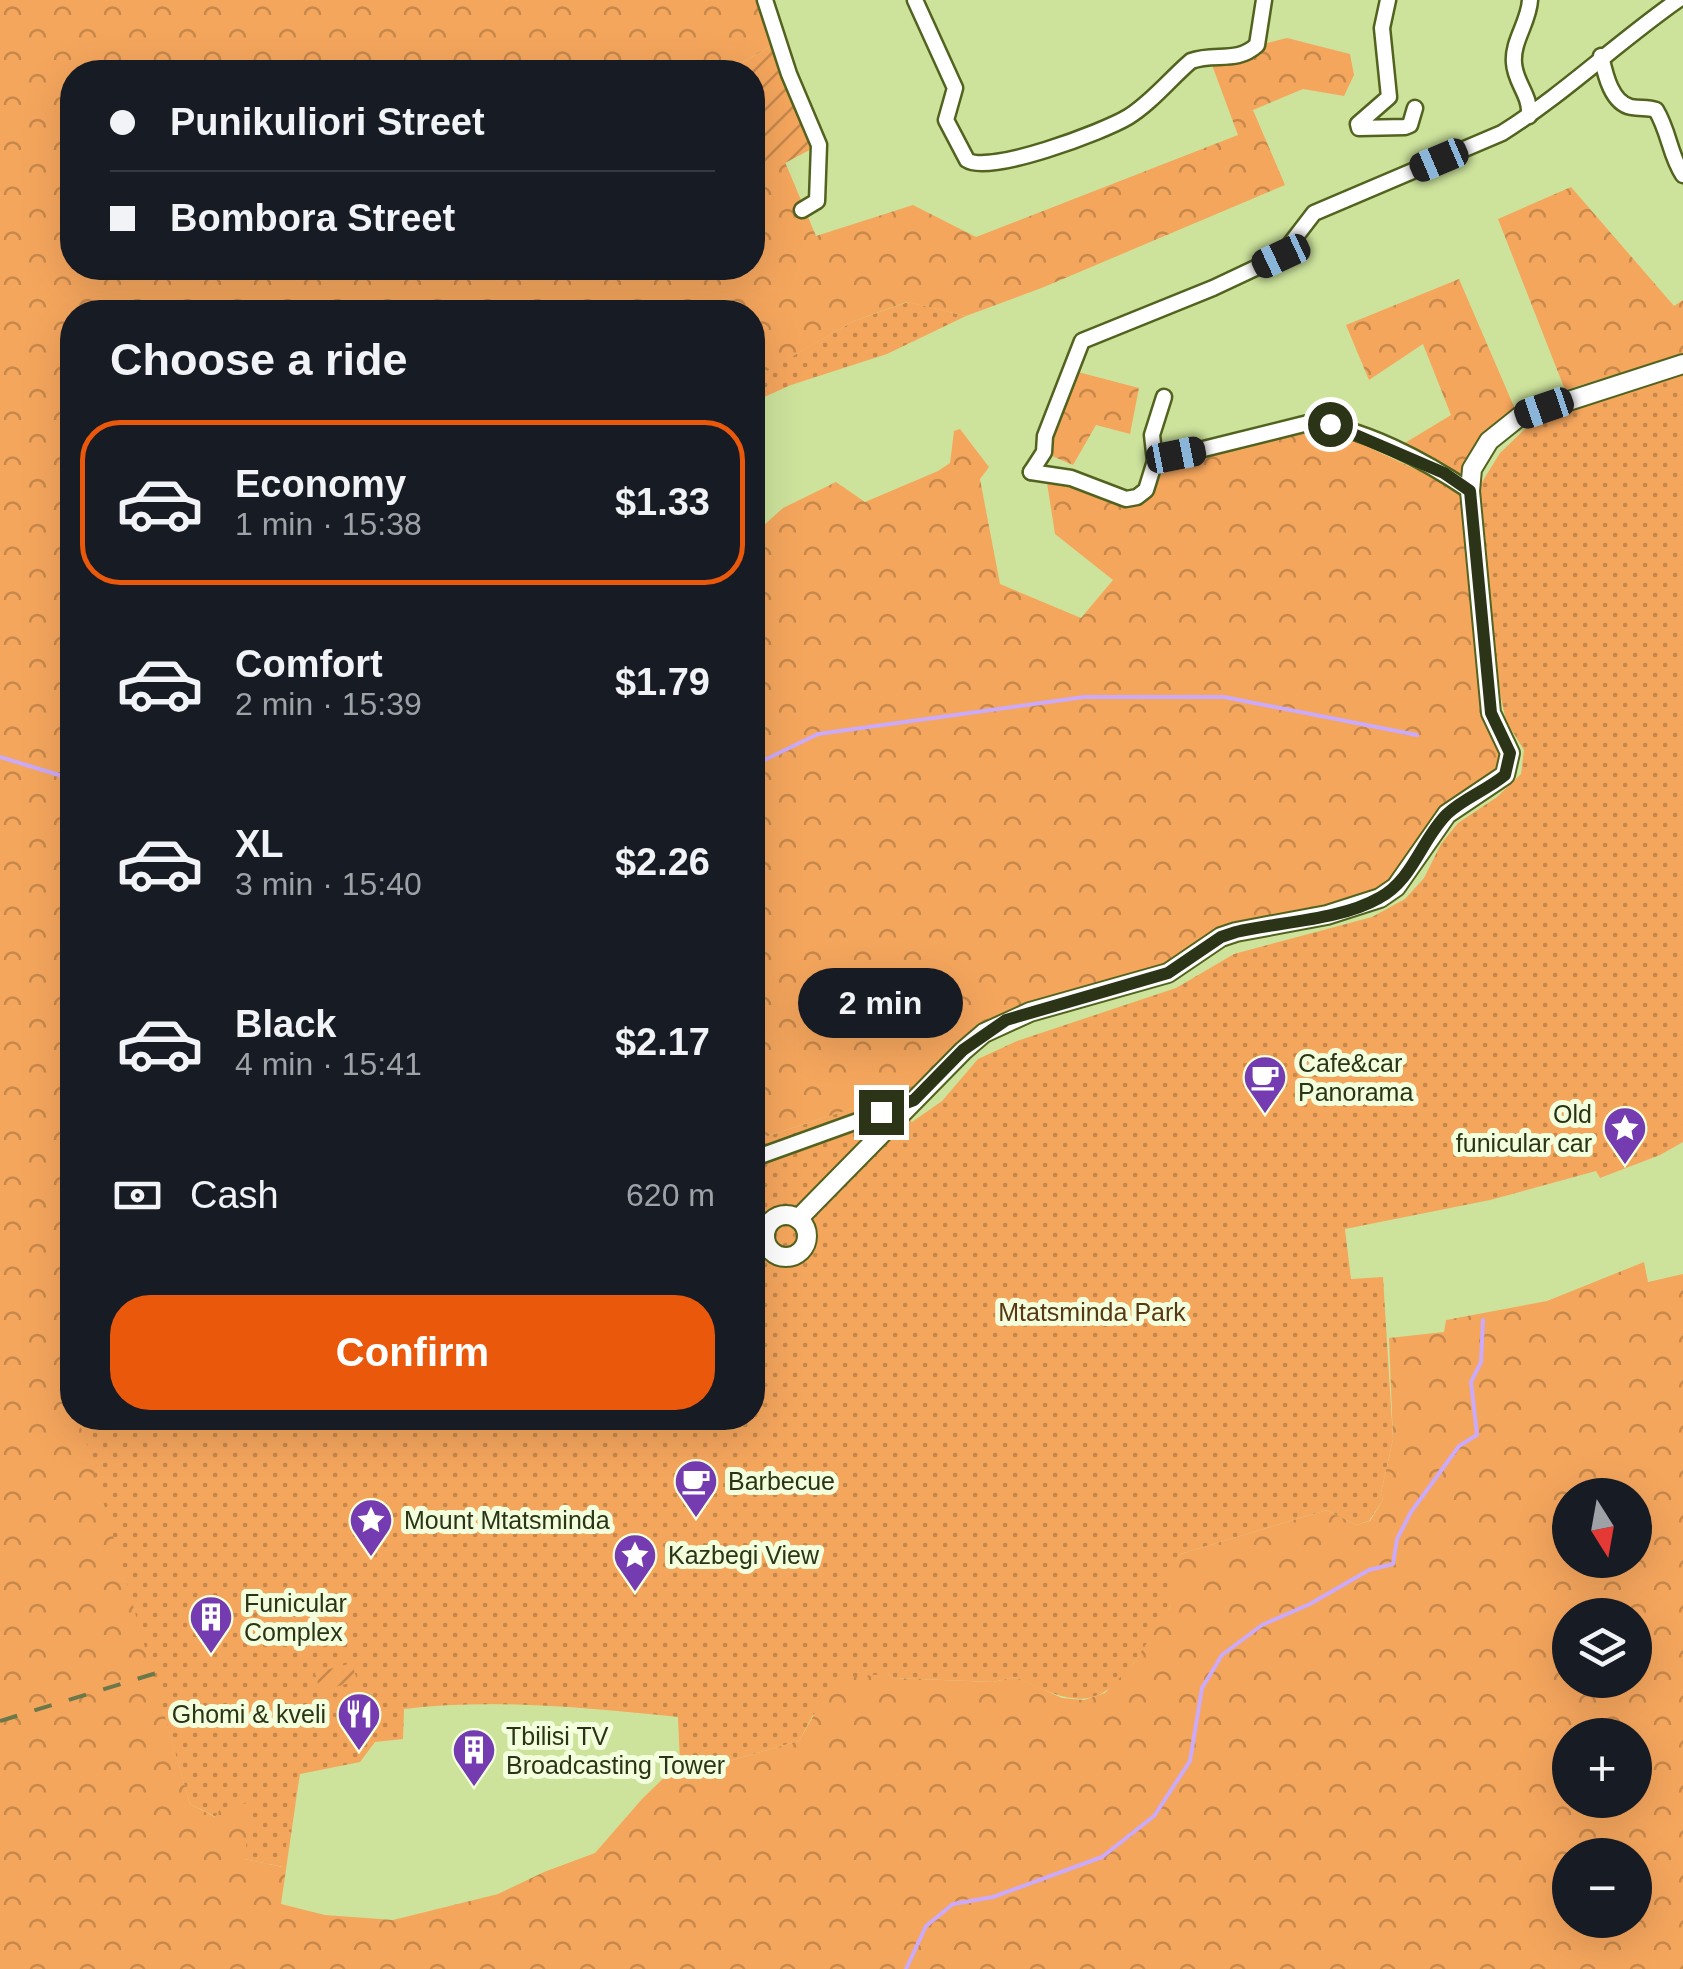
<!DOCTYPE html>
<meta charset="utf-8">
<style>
body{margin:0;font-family:Arial,sans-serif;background:#242831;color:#f1f3f6;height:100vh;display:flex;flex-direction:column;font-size:38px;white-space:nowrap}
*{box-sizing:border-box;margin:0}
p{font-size:32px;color:#9ea1a6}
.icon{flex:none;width:55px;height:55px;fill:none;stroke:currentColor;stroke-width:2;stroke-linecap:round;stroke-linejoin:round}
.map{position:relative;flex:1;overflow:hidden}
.panel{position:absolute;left:60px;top:300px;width:705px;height:1130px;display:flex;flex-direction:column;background:#171b24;border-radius:40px;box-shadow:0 10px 40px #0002}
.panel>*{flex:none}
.banner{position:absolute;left:60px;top:60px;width:705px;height:220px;border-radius:40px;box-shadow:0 10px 40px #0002;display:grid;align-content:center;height:220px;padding:0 50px;background:#171b24}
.needle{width:65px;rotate:169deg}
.buttons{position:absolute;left:1552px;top:1478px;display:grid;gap:20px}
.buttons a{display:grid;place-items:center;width:100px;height:100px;border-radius:50%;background:#171b24;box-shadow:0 10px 40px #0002;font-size:50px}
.end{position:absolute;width:45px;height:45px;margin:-22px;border:12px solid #2c3417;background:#fff;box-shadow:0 0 0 5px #fff}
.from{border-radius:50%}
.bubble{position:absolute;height:70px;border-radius:35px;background:#171b24;box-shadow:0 10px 40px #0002;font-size:32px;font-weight:600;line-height:70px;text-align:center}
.car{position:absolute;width:30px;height:60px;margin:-30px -15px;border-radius:12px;box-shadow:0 0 8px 2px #0007;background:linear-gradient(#222 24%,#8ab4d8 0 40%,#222 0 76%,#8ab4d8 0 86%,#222 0)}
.banner b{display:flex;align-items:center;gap:35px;height:95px;font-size:38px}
.banner b+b{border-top:2px solid #363941}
.banner i{width:25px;height:25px;background:#f1f3f6}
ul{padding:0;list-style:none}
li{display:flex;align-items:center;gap:30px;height:165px;margin:0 20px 15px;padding:0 30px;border:5px solid transparent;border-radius:40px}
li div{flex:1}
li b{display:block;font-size:38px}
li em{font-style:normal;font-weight:600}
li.selected{border-color:#ea580c}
li>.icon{width:90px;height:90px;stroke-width:1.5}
h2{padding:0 50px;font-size:45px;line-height:120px}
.pay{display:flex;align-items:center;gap:25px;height:110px;padding:0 50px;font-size:38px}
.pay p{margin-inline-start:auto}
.cta{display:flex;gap:20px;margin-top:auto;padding:20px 50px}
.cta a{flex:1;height:115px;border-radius:40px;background:#ea580c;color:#fff;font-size:40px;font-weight:600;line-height:115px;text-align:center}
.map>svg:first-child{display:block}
.grass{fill:url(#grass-dots)}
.forest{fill:url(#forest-crowns);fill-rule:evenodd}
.garden{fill:url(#garden-furrows)}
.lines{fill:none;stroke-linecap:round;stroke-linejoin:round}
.stream{stroke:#caaaf9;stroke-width:4}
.minor-casing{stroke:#52631f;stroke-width:19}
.tertiary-casing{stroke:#52631f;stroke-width:22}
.minor{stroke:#fff;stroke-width:14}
.tertiary{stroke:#fff;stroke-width:18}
.rail{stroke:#6a784a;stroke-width:4;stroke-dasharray:18 18;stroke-linecap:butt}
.route{stroke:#2c3417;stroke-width:12}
.labels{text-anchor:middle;stroke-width:10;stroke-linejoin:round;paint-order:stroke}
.poi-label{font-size:25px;fill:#2c3417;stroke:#f3ffdc;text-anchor:start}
.park-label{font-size:25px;fill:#593714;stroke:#f3ffdc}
</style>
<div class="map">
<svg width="1683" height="1969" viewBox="0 0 1683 1969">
<defs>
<pattern id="grass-dots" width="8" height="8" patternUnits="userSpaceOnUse" patternTransform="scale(2.5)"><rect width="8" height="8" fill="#f5a65d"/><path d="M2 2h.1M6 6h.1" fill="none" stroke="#c7884c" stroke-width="1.8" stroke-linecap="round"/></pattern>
<pattern id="forest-crowns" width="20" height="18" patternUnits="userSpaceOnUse" patternTransform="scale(2.5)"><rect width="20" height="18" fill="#f5a65d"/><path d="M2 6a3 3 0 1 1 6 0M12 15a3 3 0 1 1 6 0" fill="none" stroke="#c7884c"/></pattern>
<pattern id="garden-furrows" width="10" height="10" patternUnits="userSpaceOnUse" patternTransform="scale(2.5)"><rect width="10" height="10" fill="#f5a65d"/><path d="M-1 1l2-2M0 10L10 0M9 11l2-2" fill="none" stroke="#c7884c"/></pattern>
</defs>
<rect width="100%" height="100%" fill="#cde39c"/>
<g class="grass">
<path d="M908 302 966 316 887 354 791 385 753 402 752 379 854 321Z"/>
<path d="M1683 371V1142L1660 1155 1600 1178 1596 1171 1490 1200 1345 1229 1351 1279 1383 1277 1393 1439 1381 1493 1383 1500 1369 1521 1356 1525 1327 1510 1180 1554C1172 1572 1175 1589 1170 1607 1166 1620 1152 1635 1145 1647 1102 1712 1080 1708 1015 1677L993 1682 893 1678 888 1674 813 1715 799 1741 729 1761 680 1762 678 1717C587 1708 494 1698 404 1709L403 1739 375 1742 360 1762 300 1774 283 1867 244 1859 216 1817 190 1804 77 1418H752L753 1141 884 1098 912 1122 942 1101 978 1059 1017 1041 1176 988 1234 954 1372 917 1405 899 1424 878 1441 844 1458 823 1497 797 1521 774 1524 750 1506 721 1501 698 1477 525 1479 487 1500 453 1525 429 1548 417Z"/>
</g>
<g class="forest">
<path d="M0 0H765L781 41 724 72H72V268H752L753 180 785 162 816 236 913 205 976 237 1238 135 1209 57 1287 38 1350 54 1354 75 1344 96 1303 89 1253 110 1285 185 1044 287 966 316 907 302 854 321 753 379 752 312H72V1418H77L84 1435 190 1804 215 1817 221 1808 253 1802 244 1859 282 1867 300 1773 281 1904 325 1915 393 1920 498 1894 544 1872 595 1853 642 1799 680 1762 729 1761 799 1741 835 1678 888 1674 893 1678 993 1682 1015 1677 1062 1698 1084 1700 1105 1693 1133 1664 1170 1608 1173 1570 1180 1554 1327 1510 1356 1525 1370 1521 1383 1500 1381 1493 1393 1439 1389 1338 1444 1332 1446 1320 1547 1301 1644 1262 1648 1282 1683 1274V1969H0ZM1570 1495H1635V1560H1570ZM1570 1615H1635V1680H1570ZM1570 1735H1635V1800H1570ZM1570 1855H1635V1920H1570Z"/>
<path d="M1571 187 1674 306 1683 300V354L1565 390 1498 219Z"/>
<path d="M1459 279 1515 409 1483 434 1458 478 1400 446 1451 415 1423 344 1369 380 1346 325Z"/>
<path d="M1078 372 1139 388 1130 434 1096 425 1073 465 1052 456 1050 435Z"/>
<path d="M1313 428 1334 431 1464 492 1476 616 1481 713 1499 754V768L1488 779 1464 790 1435 812 1418 846 1387 884 1366 898 1252 919 1224 929 1169 967 1045 1003 909 1090 753 1141 752 520 763 526 783 508 836 482 865 502 938 471 950 463 954 431 960 429 989 467 980 479 1000 584 1081 618 1113 580 1055 534 1047 483C1079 486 1104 501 1135 506L1149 495 1158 466Z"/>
</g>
<g class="garden">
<path d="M781 41 819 145 753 180 752 72H724Z"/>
<path d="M352 1663 357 1681 320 1691 315 1673Z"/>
</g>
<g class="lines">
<g class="stream">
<path d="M0 757 72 779"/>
<path d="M752 766 818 734 1084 697H1224L1417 735"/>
<path d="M906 1969 926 1926 953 1904 993 1897 1102 1857 1154 1816 1190 1761 1202 1688 1222 1655 1262 1625 1310 1604 1369 1570 1393 1564 1397 1539 1411 1512 1459 1446 1477 1435 1471 1382 1481 1362 1483 1320"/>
</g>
<g class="minor-casing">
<g id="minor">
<path d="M765 0 789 74 819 145 817 201 802 210"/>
<path d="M915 0 955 88 946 120 967 160C989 175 1103 132 1128 117 1151 103 1170 79 1191 61 1215 52 1236 64 1257 45L1264 0"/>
<path d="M1388 0 1382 28 1389 97 1358 124 1359 128 1405 127 1410 125 1415 108"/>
<path d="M1601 56C1605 73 1611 103 1631 107 1641 109 1647 107 1656 110 1669 131 1670 156 1683 175"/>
<path d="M1529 116C1531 95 1515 83 1514 63 1512 41 1529 22 1530 0"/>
<path d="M1155 461 1308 423C1360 425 1427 462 1470 491"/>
<path d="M1031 472 1044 452 1045 436 1082 341 1213 288 1281 256 1314 213 1502 133C1564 94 1618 42 1678 0"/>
<path d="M1031 472 1071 478 1126 499 1137 497 1146 490 1155 461 1152 435 1164 397"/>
<path d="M752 1159 913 1101"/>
<path d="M121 1419 124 1418"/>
</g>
</g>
<g class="tertiary-casing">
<g id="tertiary">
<circle cx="786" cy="1236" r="21"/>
<path d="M798 1219 963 1051 984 1033 1030 1012 1168 973 1221 937 1236 932 1327 915 1380 898 1396 887 1447 814 1505 775 1510 753 1491 713 1470 491 1472 469 1489 441 1519 417 1683 364"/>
</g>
</g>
<use href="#minor" class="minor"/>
<use href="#tertiary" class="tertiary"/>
<path class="rail" d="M0 1721 163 1671"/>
</g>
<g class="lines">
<path class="route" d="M881 1112 914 1100 963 1050 1006 1020 1168 973 1221 937 1236 932C1279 922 1341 920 1379 898 1413 880 1421 840 1447 814 1464 798 1487 790 1505 775L1510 753 1491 713 1470 491 1444 473 1330 424"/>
</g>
<defs>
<g id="cafe-pin" transform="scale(2.25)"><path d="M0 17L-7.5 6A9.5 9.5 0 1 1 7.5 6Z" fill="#753cb2" stroke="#f3ffdc"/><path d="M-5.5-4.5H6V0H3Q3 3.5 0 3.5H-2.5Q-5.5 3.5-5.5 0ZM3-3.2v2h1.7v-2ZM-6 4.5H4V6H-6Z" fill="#fff"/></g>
<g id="sight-pin" transform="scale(2.25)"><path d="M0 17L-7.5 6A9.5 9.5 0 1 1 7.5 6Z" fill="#753cb2" stroke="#f3ffdc"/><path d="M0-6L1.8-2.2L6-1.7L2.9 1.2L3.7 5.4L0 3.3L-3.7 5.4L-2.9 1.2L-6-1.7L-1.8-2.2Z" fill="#fff"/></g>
<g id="building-pin" transform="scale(2.25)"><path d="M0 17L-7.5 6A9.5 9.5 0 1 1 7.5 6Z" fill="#753cb2" stroke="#f3ffdc"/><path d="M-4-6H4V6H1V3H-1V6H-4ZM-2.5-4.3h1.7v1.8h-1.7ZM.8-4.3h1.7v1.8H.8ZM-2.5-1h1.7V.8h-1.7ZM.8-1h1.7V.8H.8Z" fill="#fff"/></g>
<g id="restaurant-pin" transform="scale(2.25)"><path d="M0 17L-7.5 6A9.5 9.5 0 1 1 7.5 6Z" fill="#753cb2" stroke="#f3ffdc"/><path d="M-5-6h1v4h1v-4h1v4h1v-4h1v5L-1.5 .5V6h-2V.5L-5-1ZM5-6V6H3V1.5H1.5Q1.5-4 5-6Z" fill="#fff"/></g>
</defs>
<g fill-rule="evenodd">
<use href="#cafe-pin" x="1265" y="1077"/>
<use href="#sight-pin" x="1625" y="1128"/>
<use href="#cafe-pin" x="696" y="1481"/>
<use href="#sight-pin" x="371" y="1520"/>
<use href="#sight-pin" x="635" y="1555"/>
<use href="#building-pin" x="211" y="1617"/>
<use href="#restaurant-pin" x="359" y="1714"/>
<use href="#building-pin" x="474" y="1750"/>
</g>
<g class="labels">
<g class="poi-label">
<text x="1298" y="1072">Cafe&amp;car<tspan x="1298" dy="29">Panorama</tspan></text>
<text x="1592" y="1123" text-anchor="end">Old<tspan x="1592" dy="29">funicular car</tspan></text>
<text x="728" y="1490">Barbecue</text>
<text x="404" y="1529">Mount Mtatsminda</text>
<text x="668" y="1564">Kazbegi View</text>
<text x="244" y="1612">Funicular<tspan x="244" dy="29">Complex</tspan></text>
<text x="326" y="1723" text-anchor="end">Ghomi &amp; kveli</text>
<text x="506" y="1745">Tbilisi TV<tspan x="506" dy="29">Broadcasting Tower</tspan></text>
</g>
<g class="park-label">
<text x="1092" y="1321">Mtatsminda Park</text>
</g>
</g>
</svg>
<div class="buttons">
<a><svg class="needle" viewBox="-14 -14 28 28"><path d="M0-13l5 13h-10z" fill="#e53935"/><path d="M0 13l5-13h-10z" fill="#9ea1a6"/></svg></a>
<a><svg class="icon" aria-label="layers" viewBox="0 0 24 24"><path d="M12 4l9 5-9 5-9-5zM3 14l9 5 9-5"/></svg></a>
<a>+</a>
<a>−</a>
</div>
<i class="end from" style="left:1330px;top:424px"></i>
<i class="end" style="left:881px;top:1112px"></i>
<div class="bubble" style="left:798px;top:968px;width:165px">2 min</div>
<i class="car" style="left:1439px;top:160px;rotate:247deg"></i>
<i class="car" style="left:1281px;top:256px;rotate:245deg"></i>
<i class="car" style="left:1544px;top:408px;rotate:251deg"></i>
<i class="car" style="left:1176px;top:455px;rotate:79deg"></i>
<div class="banner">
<b><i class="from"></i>Punikuliori Street</b>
<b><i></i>Bombora Street</b>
</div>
<section class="panel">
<h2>Choose a ride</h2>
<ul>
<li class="selected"><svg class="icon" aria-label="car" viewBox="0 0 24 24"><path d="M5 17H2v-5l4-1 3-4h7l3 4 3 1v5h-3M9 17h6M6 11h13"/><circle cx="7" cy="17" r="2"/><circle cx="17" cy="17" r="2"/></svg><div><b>Economy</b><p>1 min · 15:38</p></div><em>$1.33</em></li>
<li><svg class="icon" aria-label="car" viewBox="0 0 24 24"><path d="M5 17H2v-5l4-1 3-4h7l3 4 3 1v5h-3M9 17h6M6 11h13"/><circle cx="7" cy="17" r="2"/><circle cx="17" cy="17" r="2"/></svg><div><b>Comfort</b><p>2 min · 15:39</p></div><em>$1.79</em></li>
<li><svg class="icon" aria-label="car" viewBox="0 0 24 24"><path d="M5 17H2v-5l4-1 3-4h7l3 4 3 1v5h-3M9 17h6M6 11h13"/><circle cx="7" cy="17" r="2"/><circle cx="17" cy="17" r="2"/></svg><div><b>XL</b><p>3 min · 15:40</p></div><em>$2.26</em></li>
<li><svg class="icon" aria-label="car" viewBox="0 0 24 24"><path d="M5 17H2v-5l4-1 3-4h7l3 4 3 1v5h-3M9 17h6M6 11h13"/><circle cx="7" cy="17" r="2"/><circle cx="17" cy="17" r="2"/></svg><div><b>Black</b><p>4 min · 15:41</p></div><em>$2.17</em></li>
</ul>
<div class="pay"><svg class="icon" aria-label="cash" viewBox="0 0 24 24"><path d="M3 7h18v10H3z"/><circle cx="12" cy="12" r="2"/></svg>Cash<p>620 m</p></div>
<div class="cta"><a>Confirm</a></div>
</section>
</div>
